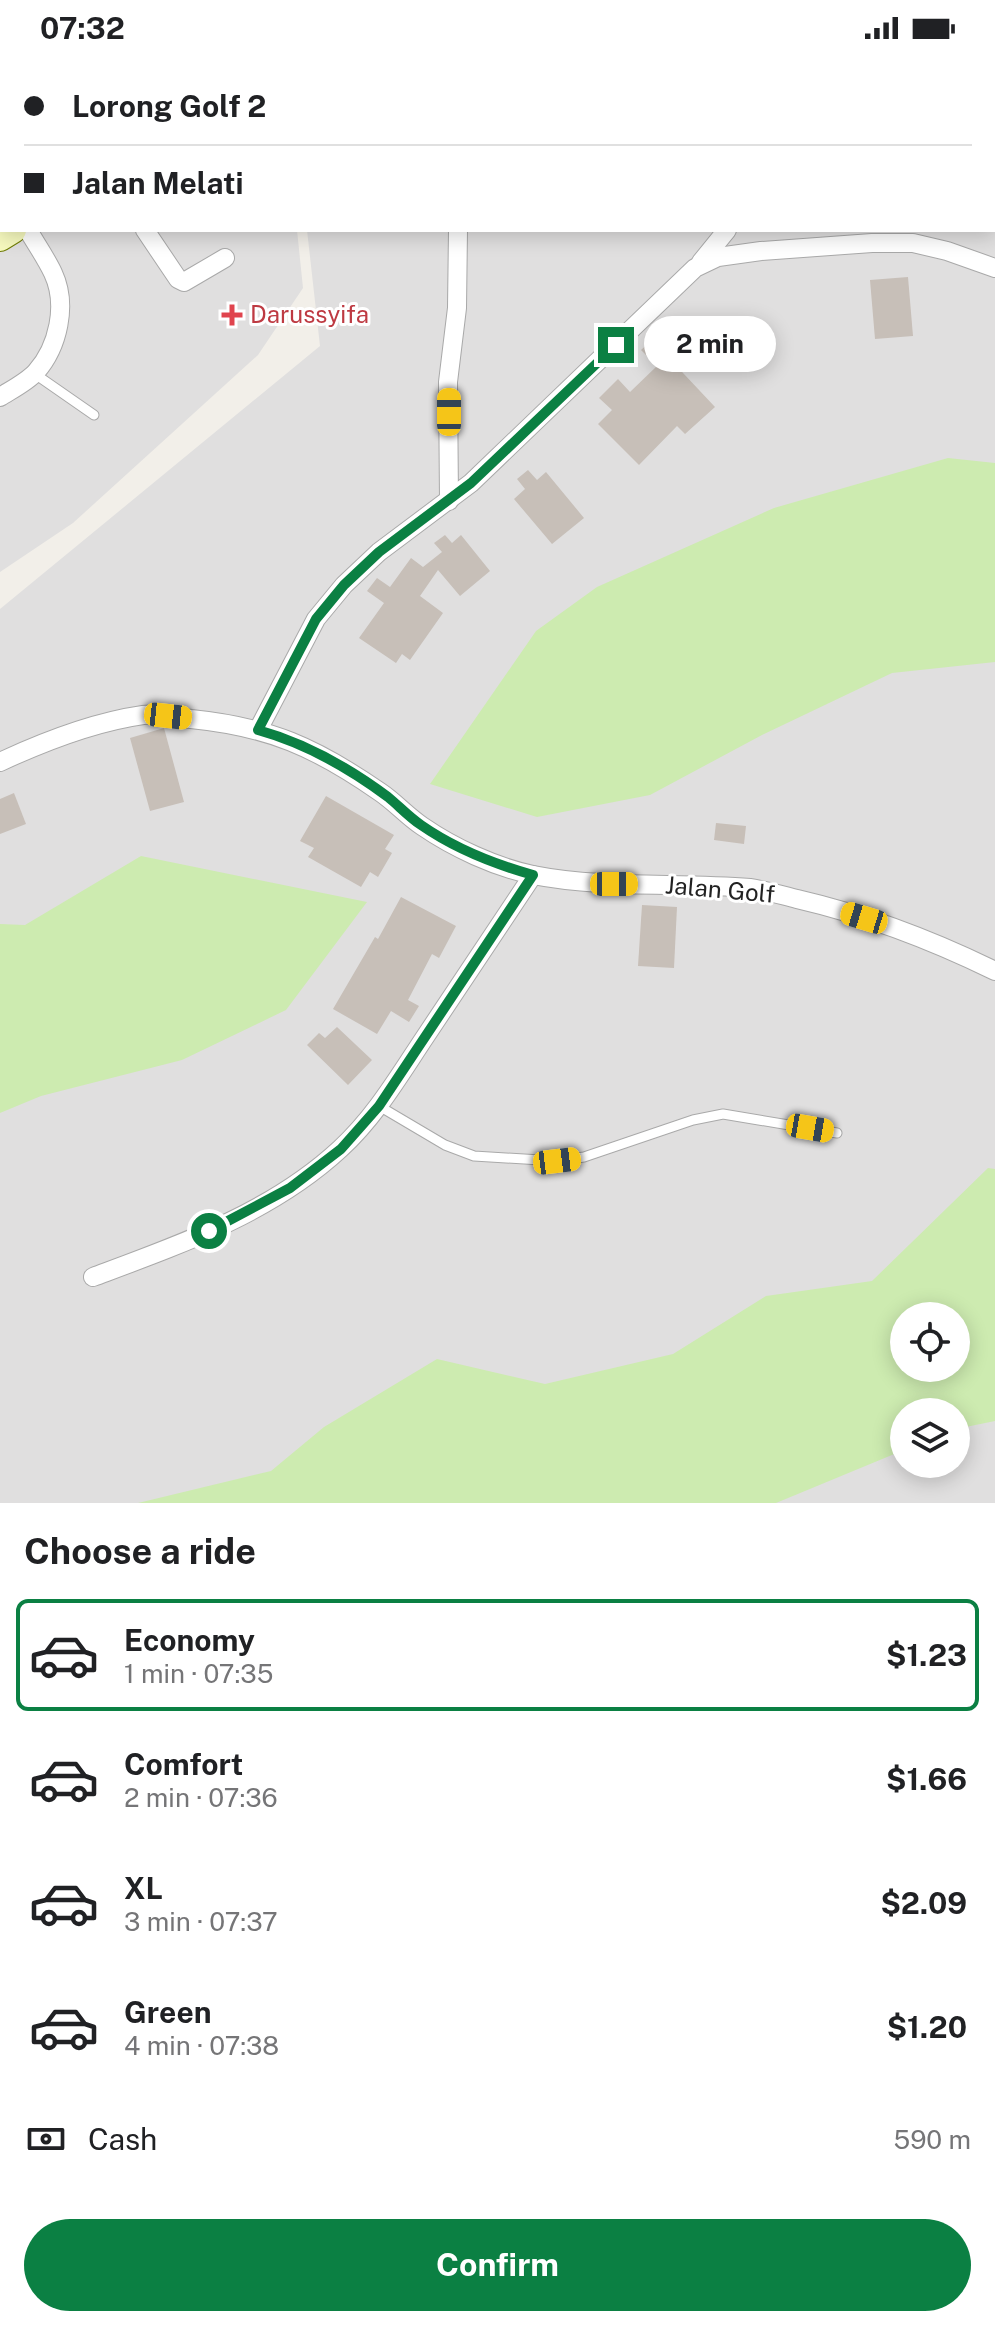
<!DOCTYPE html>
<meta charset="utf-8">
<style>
body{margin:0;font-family:"Public Sans",sans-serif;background:#f2f2f2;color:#202124;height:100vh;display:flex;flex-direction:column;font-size:30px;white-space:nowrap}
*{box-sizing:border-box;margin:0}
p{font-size:26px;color:#757577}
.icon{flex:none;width:44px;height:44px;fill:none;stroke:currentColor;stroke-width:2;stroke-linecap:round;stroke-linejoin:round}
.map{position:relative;height:1447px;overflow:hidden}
.drawer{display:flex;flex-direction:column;background:#fff;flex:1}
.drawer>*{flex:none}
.banner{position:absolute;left:0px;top:0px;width:996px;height:176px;box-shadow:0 4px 20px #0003;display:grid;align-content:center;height:176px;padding:0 24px;background:#fff}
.tools{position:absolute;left:890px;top:1246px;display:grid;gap:16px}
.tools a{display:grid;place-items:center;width:80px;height:80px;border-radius:50%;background:#fff;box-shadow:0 4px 20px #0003;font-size:40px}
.end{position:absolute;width:36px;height:36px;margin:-18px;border:10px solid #0b8043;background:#fff;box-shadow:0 0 0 4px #fff}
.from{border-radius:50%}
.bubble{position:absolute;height:56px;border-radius:28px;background:#fff;box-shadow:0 4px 20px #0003;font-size:26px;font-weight:700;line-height:56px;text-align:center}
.car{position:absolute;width:24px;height:48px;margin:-24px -12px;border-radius:10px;box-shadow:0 0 6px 2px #0007;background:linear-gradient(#f5c518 24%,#345 0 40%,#f5c518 0 76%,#345 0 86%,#f5c518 0)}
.banner b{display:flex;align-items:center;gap:28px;height:76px;font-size:30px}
.banner b+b{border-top:2px solid #e0e0e0}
.banner i{width:20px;height:20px;background:#202124}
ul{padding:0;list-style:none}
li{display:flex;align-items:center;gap:24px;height:112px;margin:0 16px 12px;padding:0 8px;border:4px solid transparent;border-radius:12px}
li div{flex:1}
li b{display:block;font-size:30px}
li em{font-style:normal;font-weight:700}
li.selected{border-color:#0b8043}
li>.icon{width:72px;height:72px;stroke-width:1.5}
h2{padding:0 24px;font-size:36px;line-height:96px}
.pay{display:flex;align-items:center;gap:20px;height:88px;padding:0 24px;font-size:30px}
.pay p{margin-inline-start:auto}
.button{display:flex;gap:16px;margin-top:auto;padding:16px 24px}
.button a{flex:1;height:92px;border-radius:48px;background:#0b8043;color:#fff;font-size:32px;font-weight:700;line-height:92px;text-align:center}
.status{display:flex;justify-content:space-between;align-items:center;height:56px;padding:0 40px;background:#fff;direction:ltr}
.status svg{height:22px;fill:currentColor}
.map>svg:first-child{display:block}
.residential{fill:#e0dfdf;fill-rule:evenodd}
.grass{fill:#cdebb0;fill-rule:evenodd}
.building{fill:#c7bfb8}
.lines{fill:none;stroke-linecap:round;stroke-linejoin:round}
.lane-casing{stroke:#a9a9a9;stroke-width:11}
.street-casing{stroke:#a9a9a9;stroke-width:20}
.secondary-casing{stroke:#707d05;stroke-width:28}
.lane{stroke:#fff;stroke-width:9}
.street{stroke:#fff;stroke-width:18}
.secondary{stroke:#f7fabf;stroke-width:26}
.route{stroke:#0b8043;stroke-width:10}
.health-dot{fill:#e0444e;stroke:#fff;stroke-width:3}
.labels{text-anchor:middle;stroke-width:6;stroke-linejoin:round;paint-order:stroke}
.health-label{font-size:24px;fill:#be3a42;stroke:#fff;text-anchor:start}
.street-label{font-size:24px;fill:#222;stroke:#fff}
</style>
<div class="status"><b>07:32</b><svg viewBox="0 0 49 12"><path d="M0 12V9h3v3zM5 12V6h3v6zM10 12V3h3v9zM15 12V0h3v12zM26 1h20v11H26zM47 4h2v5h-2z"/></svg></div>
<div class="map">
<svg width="995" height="1447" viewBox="0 0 995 1447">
<rect width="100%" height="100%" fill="#f2efe9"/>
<g class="residential">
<path d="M0 0H279V2H2V174H297L303 232 258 299 73 467 0 516Z"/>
<path d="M287 0H995V1447H0V553L320 290 307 174H994V2ZM904 1260H956V1312H904ZM904 1356H956V1408H904Z"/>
</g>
<g class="grass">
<path d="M948 402 995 407V606L892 617 762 679 650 739 537 761 430 728 536 575 597 531 774 452Z"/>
<path d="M141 800 367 846 286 954 182 1004 41 1040 0 1057V868L25 869Z"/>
<path d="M988 1112 995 1113V1365L956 1373V1356H904V1394L776 1447H138L271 1415 324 1371 437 1303 545 1328 673 1298 766 1240 872 1225ZM956 1260V1312H904V1260Z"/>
</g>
<g class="building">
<path d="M908 221 913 280 875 283 870 224Z"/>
<path d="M652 284 715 351 685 378 677 370 639 409 598 368 612 354 599 342 618 323 630 336 657 310 641 294Z"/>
<path d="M528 414 537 424 546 416 584 462 552 488 514 443 525 433 517 423Z"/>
<path d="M445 479 452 487 461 479 490 515 460 540 438 514 420 540 443 557 410 604 402 598 396 607 359 582 384 547 367 535 377 522 390 531 411 502 423 511 442 496 434 487Z"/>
<path d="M164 672 184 746 150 755 130 682Z"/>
<path d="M14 737 26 768 0 778V743Z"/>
<path d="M326 740 394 779 385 793 392 797 378 821 370 816 361 831 308 801 314 792 300 785Z"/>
<path d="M716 767 746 770 744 788 714 784Z"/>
<path d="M401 841 456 870 439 902 432 898 408 944 419 950 409 966 391 955 377 978 333 953 375 881 378 883Z"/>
<path d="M642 849 677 851 674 912 638 910Z"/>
<path d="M337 971 372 1004 348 1029 307 989 319 977 325 982Z"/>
</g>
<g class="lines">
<g class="lane-casing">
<g id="lane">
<path d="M35 318 94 359"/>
<path d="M379 1050 445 1089 474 1100 557 1105 584 1101 693 1064 723 1058 837 1077"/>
</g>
</g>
<g class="street-casing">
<g id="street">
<path d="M468 2 469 0"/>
<path d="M870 2 871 0"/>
<path d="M0 132 2 135"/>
<path d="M145 174 178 223 184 226 225 202"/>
<path d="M701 206 727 174"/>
<path d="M0 341C11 334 27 326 36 316 58 291 68 249 53 217 46 202 36 188 28 174"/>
<path d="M449 445 448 326 457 252 458 174"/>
<path d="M258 674 316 563 344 529 379 496 471 427 695 212 718 201 761 195 872 187H913L947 195 995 212"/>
<path d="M0 706C45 685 94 666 143 659 158 657 176 661 191 663 270 671 315 691 380 736 395 746 407 760 422 770 454 792 495 811 533 819 604 833 678 826 750 832 765 834 781 839 797 843 866 859 932 884 995 915"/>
<path d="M93 1221C179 1189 271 1157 340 1093 375 1061 399 1020 425 981 461 927 497 873 533 819"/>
</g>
</g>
<g class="secondary-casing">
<g id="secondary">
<path d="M220 2 221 0"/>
<path d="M0 182 13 174"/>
</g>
</g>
<use href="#lane" class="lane"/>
<use href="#street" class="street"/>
<use href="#secondary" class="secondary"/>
</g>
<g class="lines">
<path class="route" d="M209 1175 290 1132 341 1093 379 1050 533 819C494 808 454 792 421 769 409 761 399 750 388 741 349 712 305 687 258 674L316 563 344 529 379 496 471 427 616 289"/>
</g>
<path class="health-dot" d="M228 247h8v8h8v8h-8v8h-8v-8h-8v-8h8z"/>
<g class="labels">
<g class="health-label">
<text x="250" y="267">Darussyifa</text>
</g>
<g class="street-label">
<text transform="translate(720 834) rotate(5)" y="8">Jalan Golf</text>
</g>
</g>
</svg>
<div class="tools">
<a><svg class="icon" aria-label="locate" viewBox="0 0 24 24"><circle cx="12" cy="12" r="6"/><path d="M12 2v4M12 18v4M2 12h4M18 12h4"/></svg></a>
<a><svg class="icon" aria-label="layers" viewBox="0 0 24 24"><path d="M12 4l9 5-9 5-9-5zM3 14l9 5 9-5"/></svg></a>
</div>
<i class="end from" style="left:209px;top:1175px"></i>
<i class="end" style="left:616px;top:289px"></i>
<div class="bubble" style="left:644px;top:260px;width:132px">2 min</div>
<i class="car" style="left:449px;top:356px;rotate:0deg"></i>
<i class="car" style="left:168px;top:660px;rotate:96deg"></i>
<i class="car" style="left:614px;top:828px;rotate:90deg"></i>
<i class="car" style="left:864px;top:862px;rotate:287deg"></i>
<i class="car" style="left:810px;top:1072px;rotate:100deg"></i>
<i class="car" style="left:557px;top:1105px;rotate:83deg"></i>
<div class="banner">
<b><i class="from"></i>Lorong Golf 2</b>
<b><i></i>Jalan Melati</b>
</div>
</div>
<section class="drawer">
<h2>Choose a ride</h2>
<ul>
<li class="selected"><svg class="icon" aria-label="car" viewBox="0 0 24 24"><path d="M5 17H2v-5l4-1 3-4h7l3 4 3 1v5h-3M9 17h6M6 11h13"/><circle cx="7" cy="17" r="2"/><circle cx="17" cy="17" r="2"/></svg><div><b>Economy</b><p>1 min · 07:35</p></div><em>$1.23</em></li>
<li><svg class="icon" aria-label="car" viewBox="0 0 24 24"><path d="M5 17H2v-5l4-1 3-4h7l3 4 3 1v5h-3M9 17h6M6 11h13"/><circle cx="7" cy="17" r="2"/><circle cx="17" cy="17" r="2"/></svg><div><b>Comfort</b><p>2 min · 07:36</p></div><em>$1.66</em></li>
<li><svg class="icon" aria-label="car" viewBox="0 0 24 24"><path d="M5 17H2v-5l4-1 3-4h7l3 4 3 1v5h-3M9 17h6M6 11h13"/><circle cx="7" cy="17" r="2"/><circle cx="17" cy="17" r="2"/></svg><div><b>XL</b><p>3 min · 07:37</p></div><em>$2.09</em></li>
<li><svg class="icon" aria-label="car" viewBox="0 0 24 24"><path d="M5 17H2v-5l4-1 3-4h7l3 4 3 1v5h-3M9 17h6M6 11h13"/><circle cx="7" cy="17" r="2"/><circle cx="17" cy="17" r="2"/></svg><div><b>Green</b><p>4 min · 07:38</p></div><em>$1.20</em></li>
</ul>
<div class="pay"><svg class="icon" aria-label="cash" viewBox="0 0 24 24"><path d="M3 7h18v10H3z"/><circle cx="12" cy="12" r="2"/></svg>Cash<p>590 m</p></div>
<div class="button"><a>Confirm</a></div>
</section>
